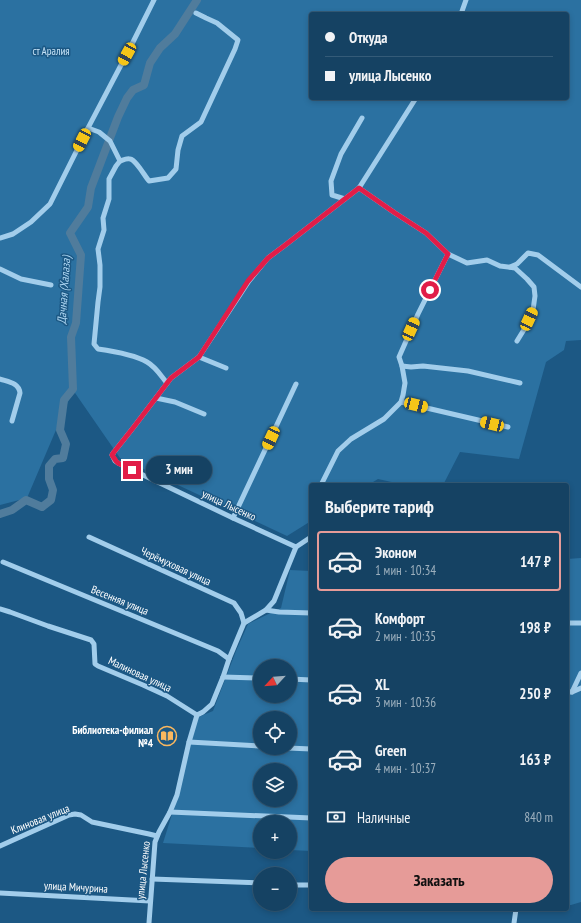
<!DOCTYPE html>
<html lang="ru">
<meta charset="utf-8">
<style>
body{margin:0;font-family:"PT Sans Narrow",sans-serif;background:#1e4969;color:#f1f3f6;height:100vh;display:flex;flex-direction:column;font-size:15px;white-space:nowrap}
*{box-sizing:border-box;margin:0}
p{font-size:13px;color:#9db0be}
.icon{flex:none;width:22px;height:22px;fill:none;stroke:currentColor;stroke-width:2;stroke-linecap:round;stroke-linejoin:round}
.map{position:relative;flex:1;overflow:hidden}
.sheet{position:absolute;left:309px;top:483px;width:260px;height:428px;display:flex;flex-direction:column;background:#154263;border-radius:4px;box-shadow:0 2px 6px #0003,0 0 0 1px #345b78}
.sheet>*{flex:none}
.banner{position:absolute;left:309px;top:12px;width:260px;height:88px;border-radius:4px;box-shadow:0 2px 6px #0003,0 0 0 1px #345b78;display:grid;align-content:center;height:88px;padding:0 16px;background:#154263}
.needle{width:26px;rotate:244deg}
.controls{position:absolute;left:253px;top:659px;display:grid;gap:8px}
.controls a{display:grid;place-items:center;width:44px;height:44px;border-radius:50%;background:#154263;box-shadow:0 2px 6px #0003,0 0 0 1px #345b78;font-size:20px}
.end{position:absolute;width:18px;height:18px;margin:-9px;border:5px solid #e11d48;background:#fff;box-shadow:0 0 0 2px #fff}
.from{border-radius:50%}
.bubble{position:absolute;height:28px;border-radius:14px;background:#154263;box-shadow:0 2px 6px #0003,0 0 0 1px #345b78;font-size:13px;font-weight:700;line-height:28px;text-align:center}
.car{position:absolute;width:12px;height:24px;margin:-12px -6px;border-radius:5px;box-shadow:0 0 3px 1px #0007;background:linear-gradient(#f5c518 24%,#345 0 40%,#f5c518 0 76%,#345 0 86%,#f5c518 0)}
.banner b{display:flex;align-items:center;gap:14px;height:38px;font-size:15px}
.banner b+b{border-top:1px solid #345b78}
.banner i{width:10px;height:10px;background:#f1f3f6}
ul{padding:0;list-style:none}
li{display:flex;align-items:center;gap:12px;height:60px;margin:0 8px 6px;padding:0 8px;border:2px solid transparent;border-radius:4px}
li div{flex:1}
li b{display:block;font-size:15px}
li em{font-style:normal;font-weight:700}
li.selected{border-color:#e69b98}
li>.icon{width:36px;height:36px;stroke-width:1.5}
h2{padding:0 16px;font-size:18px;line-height:48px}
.pay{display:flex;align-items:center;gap:10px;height:44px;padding:0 16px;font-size:15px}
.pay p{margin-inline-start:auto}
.button{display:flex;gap:8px;margin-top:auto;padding:8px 16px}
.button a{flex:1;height:46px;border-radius:24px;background:#e69b98;color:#111;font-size:16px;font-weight:700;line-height:46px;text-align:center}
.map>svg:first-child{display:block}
.garden{fill:#2b71a1;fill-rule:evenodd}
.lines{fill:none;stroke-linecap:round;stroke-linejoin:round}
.river{stroke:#507c9c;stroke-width:8}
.minor{stroke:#a2cdeb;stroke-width:5}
.route{stroke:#e11d48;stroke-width:5}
.labels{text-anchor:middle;stroke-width:3;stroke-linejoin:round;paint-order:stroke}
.park-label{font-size:11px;fill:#c7e4f8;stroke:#1c5884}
.street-label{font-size:11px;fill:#fff;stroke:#1c5884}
.poi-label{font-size:11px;font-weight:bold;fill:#fff;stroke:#1c5884;text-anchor:end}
.water-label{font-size:12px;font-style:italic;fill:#add6f2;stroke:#1c5884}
</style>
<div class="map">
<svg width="581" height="923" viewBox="0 0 581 923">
<rect width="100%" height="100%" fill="#1c5884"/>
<g class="garden">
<path d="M0 0H581V340L566 341 564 350 546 362 519 459 460 452 443 485H405L378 479 368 485H311V521L287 536 120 458 73 390 27 498 0 505ZM311 14H567V98H311Z"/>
<path d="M581 558V902L571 905H567V559Z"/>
<path d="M290 570 311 571V851L290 850V822H260V848L163 843 173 811 196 718 213 711 236 651 248 624 281 608ZM260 666H290V696H260ZM260 718H290V748H260ZM260 770H290V800H260Z"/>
</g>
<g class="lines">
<path class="river" d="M0 514 12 510 26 500 42 507 51 500 53 490 49 479V466L55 459 63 458 66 444 60 430 64 400 73 389 71 337 76 323 81 255 70 233 88 207 91 188 118 117 127 98 133 90 144 85 150 63 160 48 175 34 197 0"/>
<g class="minor">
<path d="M461 14 466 0"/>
<path d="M88 128 99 132 110 141 120 161 116 166 109 179V199L103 218 104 230 98 249 100 265V287L98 302 94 344 98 349C112 351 135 355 147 362 156 367 161 376 167 383"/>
<path d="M120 161C123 160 127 158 130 159 136 160 144 175 149 181L168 178 176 169 178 150 182 136 201 122 235 49 238 40 217 23 206 18 196 13"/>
<path d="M359 188 395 213 426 233 448 254 467 263 487 260 500 266 515 268 527 279 534 287 535 296 533 310 525 328 517 341"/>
<path d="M345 199 332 195 331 181 341 154 362 118"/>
<path d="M0 238 13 234 31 222 50 204 88 128 131 46 154 0"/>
<path d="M510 267 517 264 528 253 538 255 581 287"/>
<path d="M0 269 21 279 51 285"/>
<path d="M199 357 226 368"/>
<path d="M402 366 411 367 423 366 468 371 520 383"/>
<path d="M0 379C9 382 19 383 20 393L12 421"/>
<path d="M156 398 175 402 204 414"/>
<path d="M401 402 508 427"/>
<path d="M321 485 338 451 351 439 384 419 401 402 403 395 405 383 402 366 399 357 418 314 448 254"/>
<path d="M233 518 296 384"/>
<path d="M89 537 234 603 241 613 244 623"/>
<path d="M296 547 311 537"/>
<path d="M3 562 218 651 229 659"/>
<path d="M0 609 10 612 48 626 91 640 94 644 95 664 98 666 143 685 167 696 197 715"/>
<path d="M266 610 279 612 311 613"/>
<path d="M567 623H581"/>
<path d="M223 677 260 678"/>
<path d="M290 679 311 680"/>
<path d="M567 692H572L581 688"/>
<path d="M572 692 581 673"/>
<path d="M189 742 260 746"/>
<path d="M288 748 311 749"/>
<path d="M170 812 311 818"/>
<path d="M0 846 69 815 75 814 81 815 92 822 149 834 157 836"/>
<path d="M152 879 260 883"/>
<path d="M290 885H311"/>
<path d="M0 893 150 901"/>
<path d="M149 923 155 842 159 832 170 812 177 795 189 742 197 715 203 712 212 704 223 677 229 659 244 623 266 610 274 601 296 547 233 518 118 463 115 461 112 455 114 452 133 428 171 378 199 357 249 281 268 258 284 246 359 188 416 98"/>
<path d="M514 923 516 909"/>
</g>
</g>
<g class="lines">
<path class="route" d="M132 470 118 463 116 461 112 455 114 452 133 428 171 378 199 357 248 281 268 258 284 246 359 188 395 213 426 233 448 254 430 290"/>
</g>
<defs>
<g id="library-ring" transform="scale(1)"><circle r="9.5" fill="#1c5884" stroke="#fbb85f" stroke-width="1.5"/><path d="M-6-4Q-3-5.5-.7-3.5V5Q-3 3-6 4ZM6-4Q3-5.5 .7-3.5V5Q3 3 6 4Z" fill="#fbb85f"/></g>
</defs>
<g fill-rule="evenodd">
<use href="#library-ring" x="167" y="736"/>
</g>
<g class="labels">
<g class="park-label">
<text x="51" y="55">ст Аралия</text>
</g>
<g class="street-label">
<text transform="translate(229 505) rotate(25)" y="4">улица Лысенко</text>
<text transform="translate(176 566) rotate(25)" y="4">Черёмуховая улица</text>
<text transform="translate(120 600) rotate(22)" y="4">Весенняя улица</text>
<text transform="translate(140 674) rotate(25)" y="4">Малиновая улица</text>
<text transform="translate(40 819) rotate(-22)" y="4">Клиновая улица</text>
<text transform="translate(143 870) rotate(-84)" y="4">улица Лысенко</text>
<text transform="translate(76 887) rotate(3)" y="4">улица Мичурина</text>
</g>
<g class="poi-label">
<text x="153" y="734">Библиотека-филиал<tspan x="153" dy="13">№4</tspan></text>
</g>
<g class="water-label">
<text transform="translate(64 290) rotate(-86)" y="4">Дачная (Халаза)</text>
</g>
</g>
</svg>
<div class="controls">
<a><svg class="needle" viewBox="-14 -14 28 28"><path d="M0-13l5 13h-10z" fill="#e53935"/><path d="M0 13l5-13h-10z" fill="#9db0be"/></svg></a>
<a><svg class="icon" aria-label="locate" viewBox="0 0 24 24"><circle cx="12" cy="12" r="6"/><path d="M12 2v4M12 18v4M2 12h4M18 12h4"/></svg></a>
<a><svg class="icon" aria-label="layers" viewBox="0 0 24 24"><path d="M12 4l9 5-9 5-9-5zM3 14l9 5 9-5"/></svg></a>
<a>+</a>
<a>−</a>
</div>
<i class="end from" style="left:430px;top:290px"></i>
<i class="end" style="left:132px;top:470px"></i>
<div class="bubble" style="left:146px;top:456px;width:66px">3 мин</div>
<i class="car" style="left:127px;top:54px;rotate:209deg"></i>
<i class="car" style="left:82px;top:140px;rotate:207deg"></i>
<i class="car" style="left:529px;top:319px;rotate:25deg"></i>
<i class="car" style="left:411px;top:329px;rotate:24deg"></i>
<i class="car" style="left:416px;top:405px;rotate:104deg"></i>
<i class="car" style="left:492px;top:424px;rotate:284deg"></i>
<i class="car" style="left:271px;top:438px;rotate:205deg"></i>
<div class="banner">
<b><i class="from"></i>Откуда</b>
<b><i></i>улица Лысенко</b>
</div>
<section class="sheet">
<h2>Выберите тариф</h2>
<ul>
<li class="selected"><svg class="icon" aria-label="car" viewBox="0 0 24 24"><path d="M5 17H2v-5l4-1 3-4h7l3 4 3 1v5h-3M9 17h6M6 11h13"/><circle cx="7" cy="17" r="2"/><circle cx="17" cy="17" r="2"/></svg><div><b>Эконом</b><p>1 мин · 10:34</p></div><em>147 ₽</em></li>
<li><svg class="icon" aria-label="car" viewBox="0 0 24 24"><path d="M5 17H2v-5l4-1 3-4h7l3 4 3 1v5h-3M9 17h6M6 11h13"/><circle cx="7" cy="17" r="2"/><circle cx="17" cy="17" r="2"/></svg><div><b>Комфорт</b><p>2 мин · 10:35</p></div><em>198 ₽</em></li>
<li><svg class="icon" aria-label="car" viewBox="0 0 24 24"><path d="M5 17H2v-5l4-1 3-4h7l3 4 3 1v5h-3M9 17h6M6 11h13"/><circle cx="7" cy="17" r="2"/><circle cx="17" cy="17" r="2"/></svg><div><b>XL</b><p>3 мин · 10:36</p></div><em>250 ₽</em></li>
<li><svg class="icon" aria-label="car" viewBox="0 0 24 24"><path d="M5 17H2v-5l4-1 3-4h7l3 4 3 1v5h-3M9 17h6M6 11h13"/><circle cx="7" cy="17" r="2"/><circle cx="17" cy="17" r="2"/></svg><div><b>Green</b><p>4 мин · 10:37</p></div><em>163 ₽</em></li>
</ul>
<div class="pay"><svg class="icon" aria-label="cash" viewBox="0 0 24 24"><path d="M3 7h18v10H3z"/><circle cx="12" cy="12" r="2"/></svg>Наличные<p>840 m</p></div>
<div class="button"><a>Заказать</a></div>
</section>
</div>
